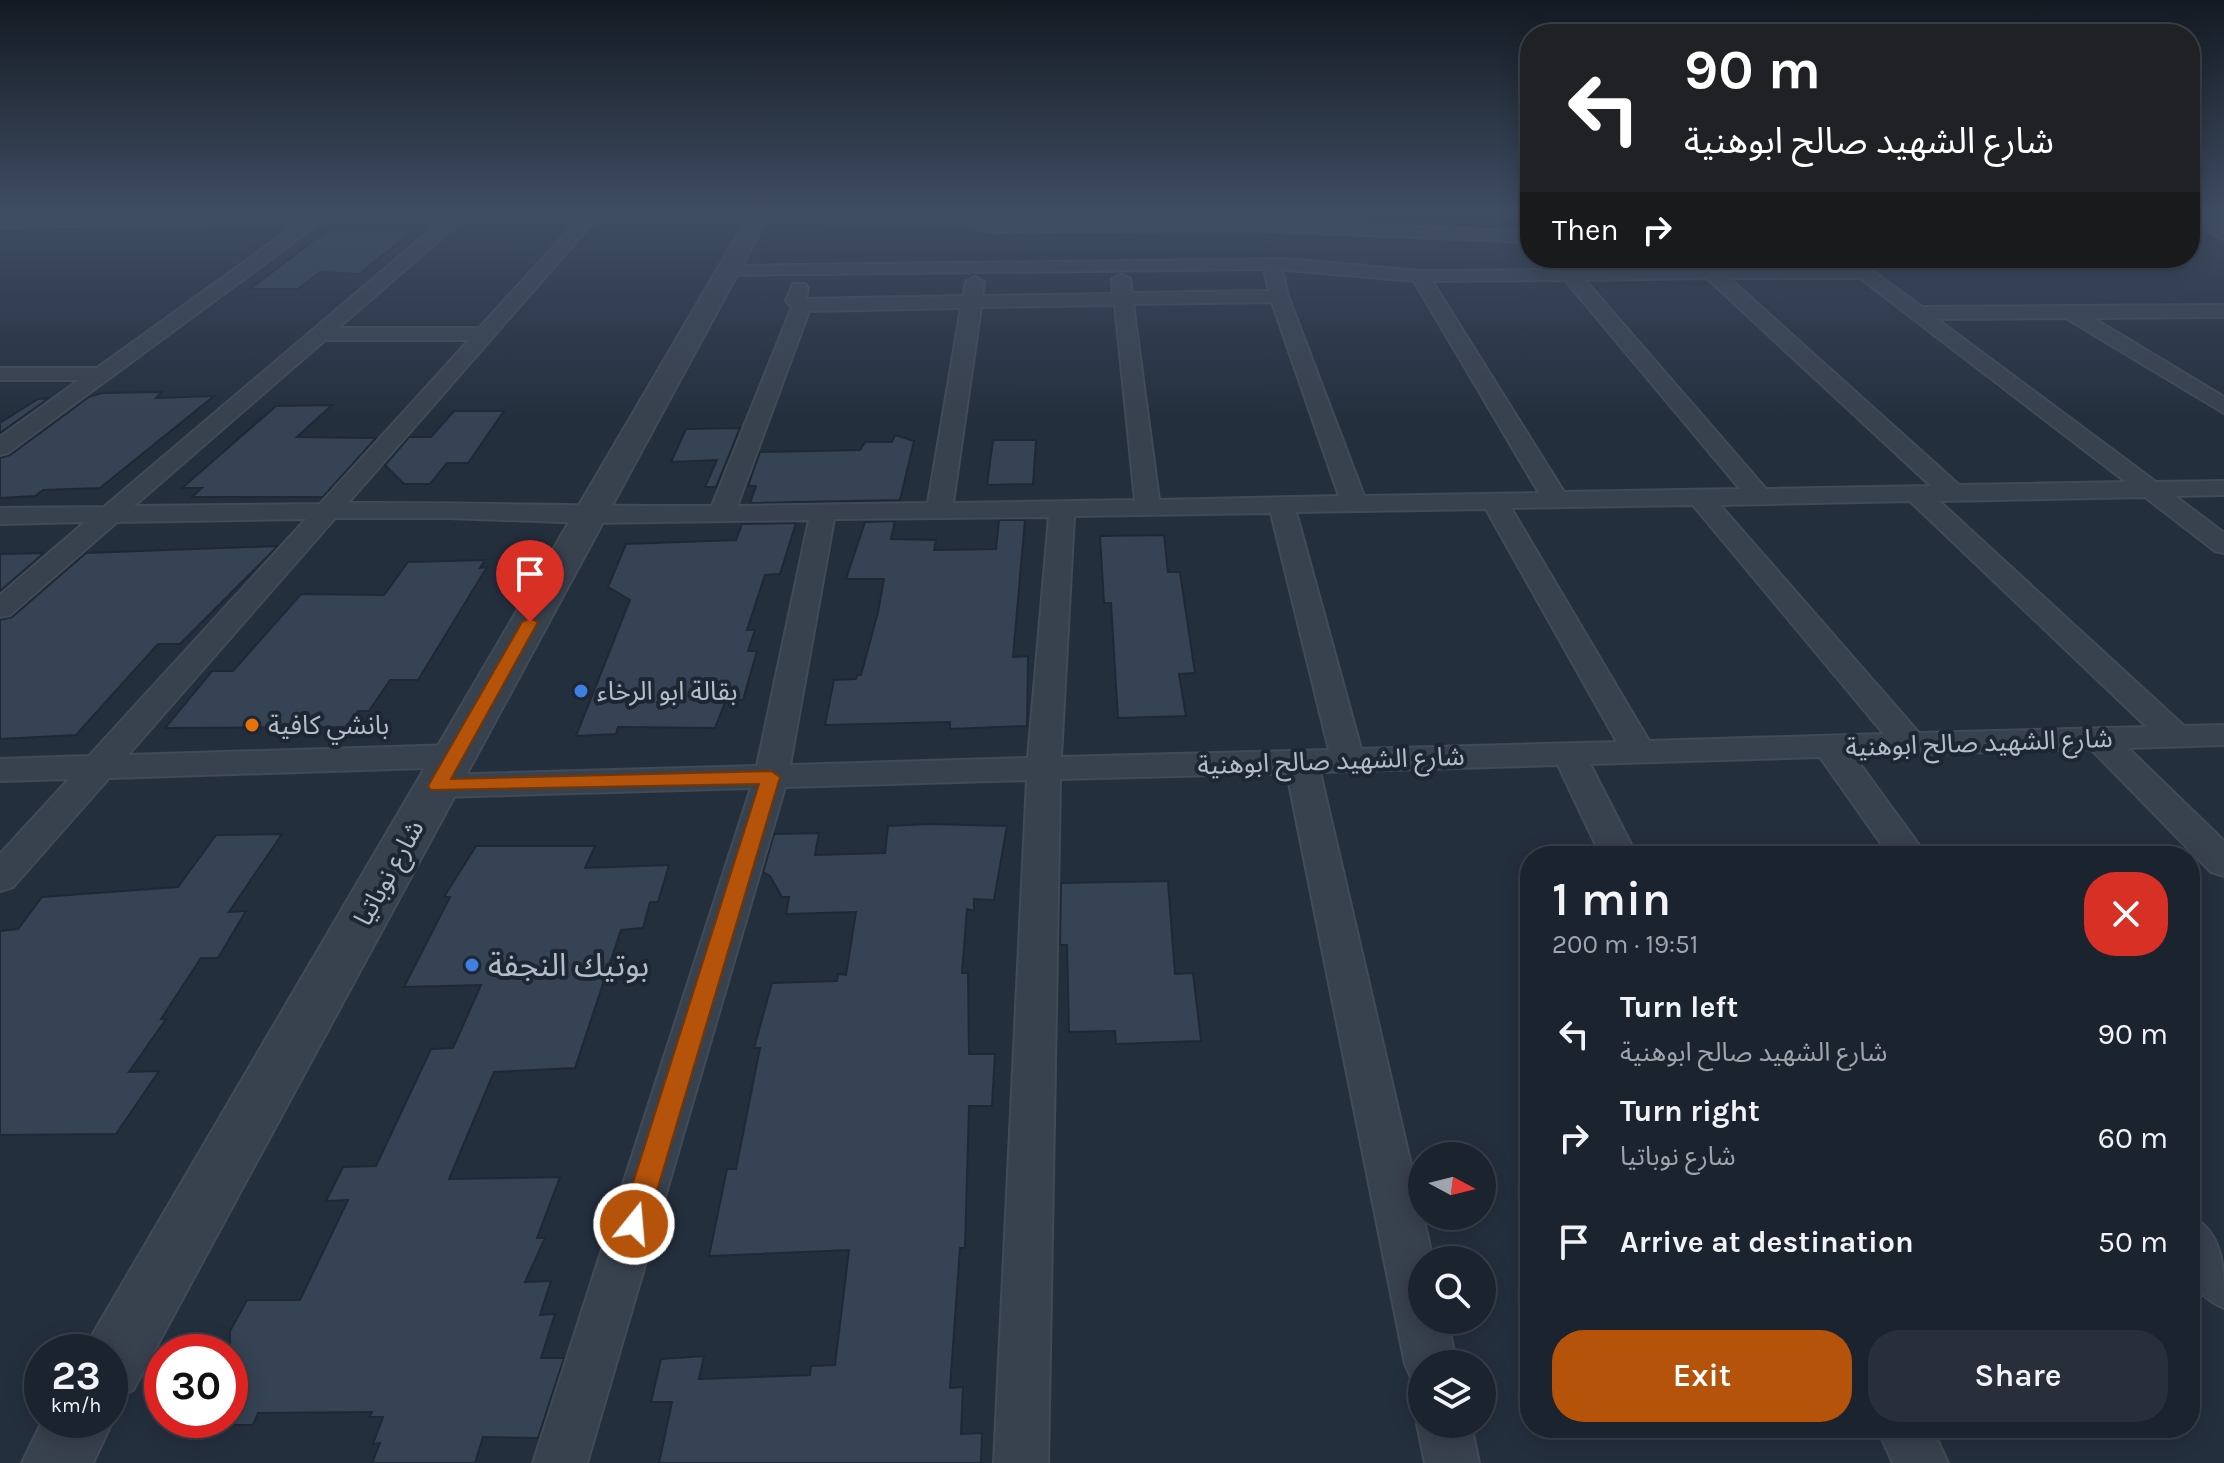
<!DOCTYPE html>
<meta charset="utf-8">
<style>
:root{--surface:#1b232e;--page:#282f3a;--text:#f1f3f6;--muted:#a0a4aa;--line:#39404a;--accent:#b45309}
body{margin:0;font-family:Karla,"Noto Sans Arabic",sans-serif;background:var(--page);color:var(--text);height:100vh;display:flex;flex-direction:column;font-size:30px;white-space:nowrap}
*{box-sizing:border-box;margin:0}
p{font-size:26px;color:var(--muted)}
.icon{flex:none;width:44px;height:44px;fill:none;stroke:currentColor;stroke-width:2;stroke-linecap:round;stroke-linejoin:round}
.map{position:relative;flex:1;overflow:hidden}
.panel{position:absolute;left:1520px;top:846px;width:680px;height:592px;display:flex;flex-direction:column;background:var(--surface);border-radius:32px;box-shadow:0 4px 20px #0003,0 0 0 2px var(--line)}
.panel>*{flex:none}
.top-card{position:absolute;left:1520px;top:24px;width:680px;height:244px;border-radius:32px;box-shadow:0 4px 20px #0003,0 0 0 2px var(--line);background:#202124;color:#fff;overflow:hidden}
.needle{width:52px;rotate:97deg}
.tools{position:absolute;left:1408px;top:1142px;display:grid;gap:16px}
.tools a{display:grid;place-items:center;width:88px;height:88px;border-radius:50%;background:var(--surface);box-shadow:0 4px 20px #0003,0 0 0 2px var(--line);font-size:40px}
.speed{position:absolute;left:24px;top:1334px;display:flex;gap:16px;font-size:40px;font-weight:700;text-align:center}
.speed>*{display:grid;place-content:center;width:104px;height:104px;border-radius:50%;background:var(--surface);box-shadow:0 4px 20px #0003,0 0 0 2px var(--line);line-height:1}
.speed small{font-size:20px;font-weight:400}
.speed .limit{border:12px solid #d22;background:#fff;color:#111}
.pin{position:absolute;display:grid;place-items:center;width:68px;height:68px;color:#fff;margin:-82px -34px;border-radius:50% 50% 50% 0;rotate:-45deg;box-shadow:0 0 8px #0007}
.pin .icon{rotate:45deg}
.me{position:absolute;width:88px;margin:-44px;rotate:17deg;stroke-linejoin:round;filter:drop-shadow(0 0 6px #0008)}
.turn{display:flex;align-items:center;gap:28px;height:168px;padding:0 32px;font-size:36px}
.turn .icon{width:104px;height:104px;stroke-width:2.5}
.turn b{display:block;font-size:56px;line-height:68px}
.then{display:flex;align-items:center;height:76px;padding:0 32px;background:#0003;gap:16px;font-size:30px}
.round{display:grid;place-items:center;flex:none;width:84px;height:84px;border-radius:32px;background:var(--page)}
.summary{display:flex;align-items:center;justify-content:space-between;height:136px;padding:0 32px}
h1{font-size:48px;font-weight:600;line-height:60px}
.action{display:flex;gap:16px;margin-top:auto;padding:16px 32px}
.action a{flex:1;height:92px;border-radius:32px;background:var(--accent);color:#fff;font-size:32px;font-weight:600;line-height:92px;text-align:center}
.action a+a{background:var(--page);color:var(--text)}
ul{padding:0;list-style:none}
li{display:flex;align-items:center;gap:24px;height:104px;padding:0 32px}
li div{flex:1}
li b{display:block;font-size:30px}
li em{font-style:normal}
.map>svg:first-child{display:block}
.building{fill:#364354;stroke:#1f2835;stroke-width:2}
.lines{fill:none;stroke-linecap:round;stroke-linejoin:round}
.minor-casing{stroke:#414a57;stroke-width:4}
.tertiary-casing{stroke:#414a57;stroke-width:4}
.minor{fill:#38414e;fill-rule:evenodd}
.tertiary{fill:#38414e;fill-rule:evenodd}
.route{fill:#b45309;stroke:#753606;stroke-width:2}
.shop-dot{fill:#3f7fe0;stroke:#1d2633;stroke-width:3}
.food-dot{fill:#e8710a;stroke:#1d2633;stroke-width:3}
.labels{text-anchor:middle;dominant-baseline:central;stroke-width:8;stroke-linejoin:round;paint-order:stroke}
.poi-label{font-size:26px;fill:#b4bcc9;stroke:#1d2633;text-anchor:start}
.street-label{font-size:26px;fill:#b4bcc9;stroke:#1d2633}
.near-poi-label{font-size:32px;fill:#b4bcc9;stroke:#1d2633;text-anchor:start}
</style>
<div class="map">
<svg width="2224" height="1463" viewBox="0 0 2224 1463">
<rect width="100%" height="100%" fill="#242f3e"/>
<path class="building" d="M414,230L359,274L320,272L298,289H250L325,232Z
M162,392L156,398L214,396L100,488L43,490L35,496L0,498V458L10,455L89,397L102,393Z
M49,398L0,433V423L38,399Z
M332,405L297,437L376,438L323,497H192L202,488H182L276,406Z
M454,411H504L468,463H447L430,484H404L385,465L409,437H431Z
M740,428L716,487H705L717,460L671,462L686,429Z
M895,435L914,441L900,500L750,503L756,486H748L760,452L860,450L865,442H892Z
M993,440H1036L1033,484L987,485Z
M999,520H1025L1013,657L1028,656L1027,726L950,729V722L825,725L834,680L856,679L857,675H861L878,612L884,579H846L865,522L895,521L891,539L936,540L934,550L996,549Z
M796,523L780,574L765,575L747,630H755L748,651H757L743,700H726L715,728L618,727L616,734L576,736L630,600L608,587L626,544L736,540L742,524Z
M1164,535L1168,572H1180L1195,673L1179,674L1186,716L1118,718L1111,603H1104L1100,536Z
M278,546L180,644H158L76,735L0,739V620L12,617L86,553Z
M44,553L0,591V554Z
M485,560L480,568L487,567L418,680H390L369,711H358L346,727L165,728L212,671H233L301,594L384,595L408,562Z
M930,824L1007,826L994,900L974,899V911L967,909L962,973H968L969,1054H995L992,1106H969L965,1248H960L950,1388L963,1387L961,1434L982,1433L981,1463H659L672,1402H651L661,1359L704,1356L699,1379L810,1375L811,1366L835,1365L849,1250L709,1256L727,1169H736L760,1048H754L772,983L837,981L838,974L846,975L856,912L786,914L789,897H782L770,876L763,872L774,834L819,833L815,855L885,853L888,826Z
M282,834L229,912L246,911L218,958H201L161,1019H166L129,1072L159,1071L116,1134L0,1135V931L18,929L42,897L178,887L216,835Z
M476,846H595L585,868L669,865L658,902H650L643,928L621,930L575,1068L494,1072L449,1179L560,1177L537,1238H545L525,1282L551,1281L540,1315L555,1314L541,1358H564L538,1438L483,1437L475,1463H372L380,1443L373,1444L383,1417H369L372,1412L258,1413L253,1425H230V1331L247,1300H300L348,1200L326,1201L343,1167L376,1166L431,1049L453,1048L481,985L404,987L450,897H444Z
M1168,881L1175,974L1193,973L1201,1041L1116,1044L1115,1031L1069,1032L1067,945H1060L1061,883Z"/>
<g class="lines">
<defs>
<path id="minor" d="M466,212H989L990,222L1248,220L1530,232V242L1248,230L990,232L976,228L974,223L594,221L348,503C470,502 591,507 712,506L792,307L786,301L793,284H805L808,288L806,299L963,296L966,282L975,277L984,282L982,296L1113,294L1112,279L1121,274L1130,279L1132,293L1269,291L1265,274L1270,269L722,275L719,271L722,267L728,266L1286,259L1420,271L1846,268L1840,258H1855L1922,307L2224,305V317L2093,318L2224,397V413L2066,318L1937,319L2156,482L2224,481V495L2175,496L2224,533V553L2215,551L2145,497L1939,501L2184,726L2224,725V745L2128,748L2224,841V876L2211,872L2091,749L1854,756L1927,856H1890L1820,757L1590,764L1637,856H1601L1558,765L1320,772L1433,1260H1422V1320H1447L1457,1364H1422V1386L1413,1382L1405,1364L1287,773L1060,779L1048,1463H994L1027,780L785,787L587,1463H533L751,788L438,797L426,794L421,786L426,778L438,775L757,766L809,520L590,523L450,518H335L128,755L455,745L467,748L471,756L467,764L455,767L109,778L13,887L0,891V854L69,779L0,781V759L89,756L306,519L117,522L10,615L0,617V595L85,522L0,524V508L104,507L440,222H321L8,453L0,455V437L79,380H0V368H97L300,222L0,227V217ZM577,221L479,328H338L460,222ZM1277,269L1414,281L1539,493L1364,496L1288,296L1283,274ZM1707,278L1931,486L1766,489L1585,280ZM1729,278H1860L2126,482L1959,485ZM1565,280L1740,489L1564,492L1432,281ZM1272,302L1339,496L1159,500L1133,304ZM1115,305L1135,500L953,503L981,307ZM961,308L928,503L737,506L809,311ZM325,340H469L320,504L134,506ZM1910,501L2147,727L1919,733L1720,505ZM1693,505L1884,734L1649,741L1511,508ZM1486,509L1617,742L1361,749L1296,512ZM1271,513L1329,750L1061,757L1074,516ZM1049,517L1028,758L790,765L834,519Z
M2190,213L2224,228V239L2190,224Z
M2190,1215C2224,1233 2224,1268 2224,1308C2180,1290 2190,1255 2190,1215Z
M1422,1413V1424H1471L1479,1463H1425L1417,1424Z
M1877,1428H1932L1948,1463H1893Z"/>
<path id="tertiary" d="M751,212H771L133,1390L110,1399V1352H84L87,1344Z
M110,1412L113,1420L93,1463H22L43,1420H110Z"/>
</defs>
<use href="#minor" class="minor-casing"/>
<use href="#tertiary" class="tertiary-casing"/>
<use href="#minor" class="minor"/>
<use href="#tertiary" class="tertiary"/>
</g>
<linearGradient id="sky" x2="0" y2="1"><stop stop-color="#141a22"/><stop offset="0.51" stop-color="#3f4d63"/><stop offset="1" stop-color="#3f4d63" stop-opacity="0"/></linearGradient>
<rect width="2224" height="417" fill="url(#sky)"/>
<path class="route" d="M530,618L538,622L451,779L771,771L780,777L647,1224L643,1233L634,1237L624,1233L620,1224L759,784L431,790L428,786L522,622Z"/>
<g class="shop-dot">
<circle cx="581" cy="691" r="8"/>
<circle cx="472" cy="965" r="8"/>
</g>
<circle class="food-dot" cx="252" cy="725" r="8"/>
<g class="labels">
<g class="poi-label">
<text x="597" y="691">بقالة ابو الرخاء</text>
<text x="268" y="725">بانشي كافية</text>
</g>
<g class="street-label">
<text transform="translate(1979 743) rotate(-2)">شارع الشهيد صالح ابوهنية</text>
<text transform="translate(1331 761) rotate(-2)">شارع الشهيد صالح ابوهنية</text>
<text transform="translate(389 873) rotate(-61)">شارع نوباتيا</text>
</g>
<g class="near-poi-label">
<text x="488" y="965">بوتيك النجفة</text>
</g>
</g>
</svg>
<div class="tools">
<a><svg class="needle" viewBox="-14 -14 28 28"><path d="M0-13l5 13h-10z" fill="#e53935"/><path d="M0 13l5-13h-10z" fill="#a0a4aa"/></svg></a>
<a><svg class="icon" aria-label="search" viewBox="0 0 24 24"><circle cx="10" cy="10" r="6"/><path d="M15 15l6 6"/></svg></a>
<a><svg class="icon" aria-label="layers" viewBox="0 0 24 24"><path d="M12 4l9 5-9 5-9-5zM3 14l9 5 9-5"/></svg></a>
</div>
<div class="speed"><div>23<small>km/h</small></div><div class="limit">30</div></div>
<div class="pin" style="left:530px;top:622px;background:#d93025"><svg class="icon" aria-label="arrive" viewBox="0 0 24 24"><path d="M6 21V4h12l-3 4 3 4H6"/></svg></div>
<svg class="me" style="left:634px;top:1224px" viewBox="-20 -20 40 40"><circle r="17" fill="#b45309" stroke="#fff" stroke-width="3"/><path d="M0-11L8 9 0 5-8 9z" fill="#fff"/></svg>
<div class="top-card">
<div class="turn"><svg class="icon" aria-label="left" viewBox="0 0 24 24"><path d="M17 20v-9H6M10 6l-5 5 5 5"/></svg><div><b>90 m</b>شارع الشهيد صالح ابوهنية</div></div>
<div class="then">Then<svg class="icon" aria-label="right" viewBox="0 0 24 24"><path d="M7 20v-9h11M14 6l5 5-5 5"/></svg></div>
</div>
<section class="panel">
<div class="summary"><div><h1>1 min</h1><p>200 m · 19:51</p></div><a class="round" style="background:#d93025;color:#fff"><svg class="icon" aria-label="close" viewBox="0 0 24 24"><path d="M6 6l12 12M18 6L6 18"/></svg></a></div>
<ul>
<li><svg class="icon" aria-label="left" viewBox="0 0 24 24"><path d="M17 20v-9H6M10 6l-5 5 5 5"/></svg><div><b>Turn left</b><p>شارع الشهيد صالح ابوهنية</p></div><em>90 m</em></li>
<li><svg class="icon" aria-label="right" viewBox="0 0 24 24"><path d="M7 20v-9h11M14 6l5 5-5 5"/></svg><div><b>Turn right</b><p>شارع نوباتيا</p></div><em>60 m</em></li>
<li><svg class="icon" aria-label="arrive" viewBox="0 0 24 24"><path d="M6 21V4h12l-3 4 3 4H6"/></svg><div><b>Arrive at destination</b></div><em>50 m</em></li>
</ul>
<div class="action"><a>Exit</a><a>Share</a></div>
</section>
</div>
